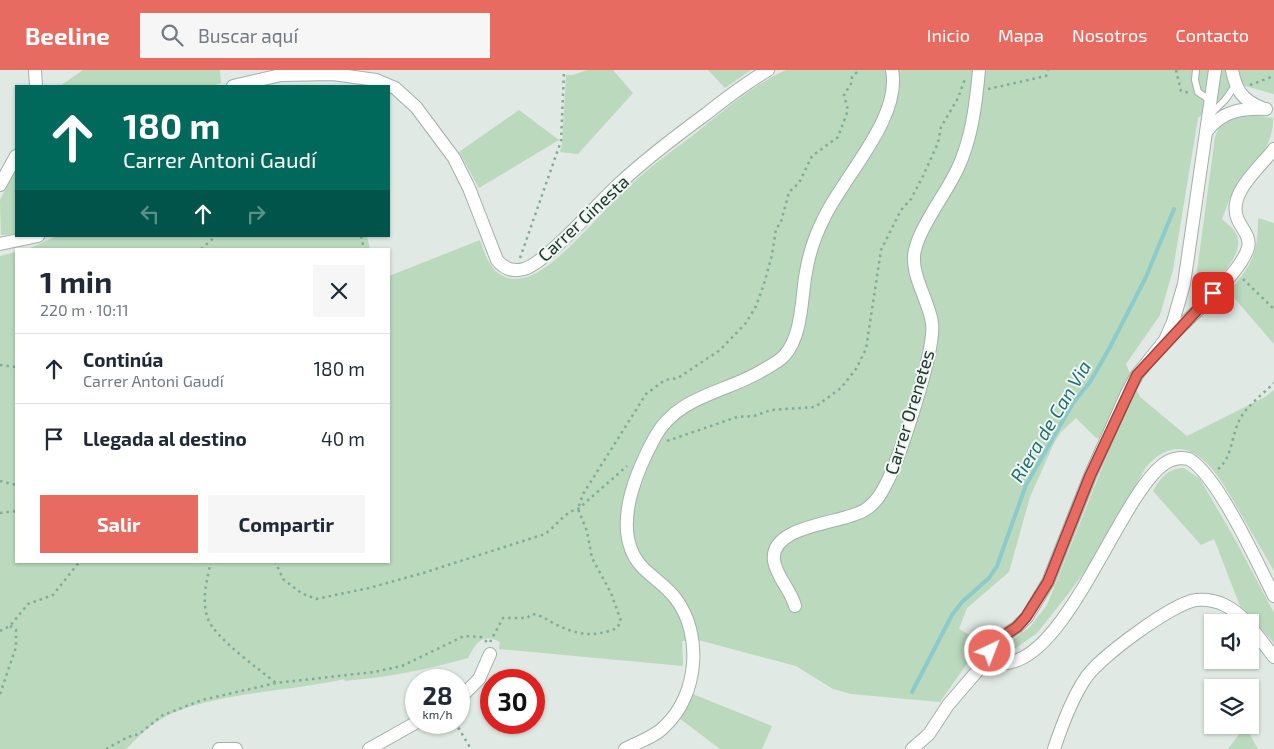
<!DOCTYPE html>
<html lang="es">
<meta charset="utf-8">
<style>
:root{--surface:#fff;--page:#f6f6f7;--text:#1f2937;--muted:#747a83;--line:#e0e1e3;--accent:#e76b60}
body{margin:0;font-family:"Exo 2",sans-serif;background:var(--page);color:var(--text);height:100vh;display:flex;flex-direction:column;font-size:19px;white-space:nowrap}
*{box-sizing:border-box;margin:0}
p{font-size:16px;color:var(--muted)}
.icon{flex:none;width:28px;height:28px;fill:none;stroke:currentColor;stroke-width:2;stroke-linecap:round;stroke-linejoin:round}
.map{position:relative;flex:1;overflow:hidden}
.drawer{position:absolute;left:15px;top:178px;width:375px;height:315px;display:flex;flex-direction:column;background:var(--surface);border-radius:0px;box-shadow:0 1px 4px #0004}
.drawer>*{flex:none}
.top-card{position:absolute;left:15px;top:15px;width:375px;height:152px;border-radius:0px;box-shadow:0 1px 4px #0004;background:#00695c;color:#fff;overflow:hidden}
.fabs{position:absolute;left:1204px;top:544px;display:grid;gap:10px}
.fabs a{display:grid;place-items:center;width:55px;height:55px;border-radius:0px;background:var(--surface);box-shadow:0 1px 4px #0004;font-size:25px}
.speed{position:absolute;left:405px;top:599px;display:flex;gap:10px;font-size:25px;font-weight:700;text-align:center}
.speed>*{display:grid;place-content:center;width:65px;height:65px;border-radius:50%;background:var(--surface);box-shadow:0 1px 4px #0004;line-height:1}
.speed small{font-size:12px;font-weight:400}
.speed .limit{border:8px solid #d22;background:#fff;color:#111}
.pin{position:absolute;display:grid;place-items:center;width:42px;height:42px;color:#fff;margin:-21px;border-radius:10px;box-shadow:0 2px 8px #0006}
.me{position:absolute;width:55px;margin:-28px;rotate:43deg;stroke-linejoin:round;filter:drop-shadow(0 0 4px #0008)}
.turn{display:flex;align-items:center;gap:18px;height:105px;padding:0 25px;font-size:22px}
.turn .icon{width:65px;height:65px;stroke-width:2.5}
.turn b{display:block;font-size:35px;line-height:42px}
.lanes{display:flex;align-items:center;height:48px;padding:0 25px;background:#0003;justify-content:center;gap:25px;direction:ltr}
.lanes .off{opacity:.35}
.round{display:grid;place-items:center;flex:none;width:52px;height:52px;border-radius:0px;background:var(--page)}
.headline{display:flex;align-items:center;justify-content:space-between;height:85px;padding:0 25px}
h1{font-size:30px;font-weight:700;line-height:38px}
.primary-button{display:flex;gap:10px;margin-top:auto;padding:10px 25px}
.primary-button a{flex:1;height:58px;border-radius:0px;background:var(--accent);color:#fff;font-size:20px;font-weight:700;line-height:58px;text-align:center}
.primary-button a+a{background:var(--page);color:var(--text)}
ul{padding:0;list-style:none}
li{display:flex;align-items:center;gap:15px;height:70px;padding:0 25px;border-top:1px solid var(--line)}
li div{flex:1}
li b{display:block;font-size:19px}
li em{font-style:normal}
header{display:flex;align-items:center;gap:30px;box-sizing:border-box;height:70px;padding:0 25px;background:var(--accent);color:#fff}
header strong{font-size:24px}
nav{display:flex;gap:28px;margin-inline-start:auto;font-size:18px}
.search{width:350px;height:45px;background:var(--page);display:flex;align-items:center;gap:12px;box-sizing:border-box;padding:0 18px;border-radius:0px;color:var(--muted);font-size:19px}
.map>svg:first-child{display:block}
.green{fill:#bad9bd}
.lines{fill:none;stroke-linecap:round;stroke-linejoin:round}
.stream{stroke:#8bcbcb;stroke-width:4}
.service-casing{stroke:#a3b0a9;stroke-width:8}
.minor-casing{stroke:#a3b0a9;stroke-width:14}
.path{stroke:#82ab98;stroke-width:2.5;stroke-dasharray:2.5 4;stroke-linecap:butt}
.service{stroke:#fff;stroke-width:6}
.minor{stroke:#fff;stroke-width:12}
.route-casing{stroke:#96463e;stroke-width:12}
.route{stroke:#e76b60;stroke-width:9}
.labels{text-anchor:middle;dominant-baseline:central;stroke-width:4;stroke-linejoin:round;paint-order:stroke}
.street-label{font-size:18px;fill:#22382f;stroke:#f0f6f2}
.water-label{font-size:19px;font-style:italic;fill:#216f6f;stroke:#f0f6f2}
</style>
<header>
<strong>Beeline</strong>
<div class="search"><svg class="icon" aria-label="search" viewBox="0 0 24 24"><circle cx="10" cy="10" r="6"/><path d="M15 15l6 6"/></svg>Buscar aquí</div>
<nav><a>Inicio</a><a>Mapa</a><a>Nosotros</a><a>Contacto</a></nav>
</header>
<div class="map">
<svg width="1274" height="679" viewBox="0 0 1274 679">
<rect width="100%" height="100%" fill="#e0e9e3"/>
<path class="green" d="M83,0H220L221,13L212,16H60Z
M587,0H613L633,23L578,84L560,82L562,74L566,5H573Z
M708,0H751L725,18Z
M786,0H1274V24L1238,14L1198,48L1173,200L1160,245L1126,294L1140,327L1187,366L1265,327L1274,320V501C1263,482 1252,463 1241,444C1221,409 1190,349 1146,397L1093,490L1068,524L1037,563L1016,578L1006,581L1005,575L1030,557L1047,535L1112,373L1095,367L1076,348L1061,362L1054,373L1030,427L1009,502L967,538L959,559L982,572L940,632L851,624L833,619L796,596L698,570L682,571L683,596L499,579L500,572C482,562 476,573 468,588C426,600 388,607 345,611L344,609C291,622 197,623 155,653C144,660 135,671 126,679H0V186L16,182V491H389V206L480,170C487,192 496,213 523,208C555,202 602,140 628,117C649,98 673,80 696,63C724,40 753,15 786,0Z
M519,40L559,70L479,118L459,82Z
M1244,44L1273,48C1274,78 1250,99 1234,120C1229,128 1226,140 1222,149C1227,154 1235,159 1237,166C1244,185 1217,210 1205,222L1196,217V209L1215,67L1221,53Z
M16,99V164L1,165L0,130Z
M1258,148L1274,153V274L1229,222C1252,194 1258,185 1258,148Z
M57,166H367L370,179H28Z
M1184,398L1200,409L1236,471L1274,543V573L1240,536L1214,469L1201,475L1153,421C1160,409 1168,398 1184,398Z
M690,623L772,656L762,679H720L679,648Z
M1245,656L1258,679H1228Z"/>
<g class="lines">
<path class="stream" d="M912,622L952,545L962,532L989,508L997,496L1026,415L1073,333L1090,312L1109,279L1146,207L1174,139"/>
<defs>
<path id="service" d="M1196,0L1195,10L1198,22L1211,31
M1210,45L1225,30L1235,16"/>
<path id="minor" d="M35,0L36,16
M1215,0L1184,214L1173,252L1165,270L1137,305L1127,323L1090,406L1048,512L1027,547L1017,557L994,572L990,581L999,593C1064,600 1118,427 1164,394C1172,388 1180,387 1189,389C1218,406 1258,494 1274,526
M1232,0C1236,20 1242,30 1262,38
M233,16L281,5L333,4L376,10L395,18L416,37L454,88L469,118L497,190C504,199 513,202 524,199C546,193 600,131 620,113C647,88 676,66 706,44C726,28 746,13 768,0
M1207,61C1222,41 1241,38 1266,39
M0,115L16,86
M0,174L38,166
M1170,267C1191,246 1240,204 1248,178C1251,167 1242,159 1238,150C1226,124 1260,98 1274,79
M795,536C791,520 777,508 774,491C769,455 840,454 863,441C873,436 880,426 885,416C899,391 936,279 932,253C929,230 909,203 915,180C920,157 946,123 957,100C972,69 976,33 979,0
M1250,556L1274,587
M459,629L479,609L490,584
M219,679H236
M369,679L417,652
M625,679C638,672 655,667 665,656C698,625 703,565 676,529C662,510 639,502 631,479C618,445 638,398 655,367C678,325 726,323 763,300C770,296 778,292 784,286C803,265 801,228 806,202C809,184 815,166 823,150C842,108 902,48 892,0
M912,679L929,664L948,635L991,585
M1054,679C1062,655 1071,630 1085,609C1098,588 1173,533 1196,530C1218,528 1233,538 1247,552"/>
</defs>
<use href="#service" class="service-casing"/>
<use href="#minor" class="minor-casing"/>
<path class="path" d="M1176,0L1181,21L1190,23
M1250,15L1274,6
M988,19L1046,6L1048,0
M361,166L364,179
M201,179L216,166
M520,188L561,71L564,1
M1243,209L1274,239
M0,295L16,297
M667,371L737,347L754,346L771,340L815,337L841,318L856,299L866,279L881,180L901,140L911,129L923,106L938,73L941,57L958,28L965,9
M1218,399C1233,387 1231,364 1241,347C1249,334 1263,324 1274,313
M0,411L16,415
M0,443L16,441
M211,491C207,509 201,532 208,549C215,568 259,599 276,613
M275,491L283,509L301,523L316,529L369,518L423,503L545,464C556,456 566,441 578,439L627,396
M0,561L10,556L28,534L53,525L80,491
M490,572L503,548H527L532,544C541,545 546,549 553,553C577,565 593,568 617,558L621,551L611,523L592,488L587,461L578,439L583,424L646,324L665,310L678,308L720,280L746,253L756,236L764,214L772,185L776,159L781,152L789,122L799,113L812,86L838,67L848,40L844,25L852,12V7L859,0
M0,624L16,577V560L10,556
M455,652L471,679
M106,679L128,667L139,664L163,645L202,630L276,613L374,602L402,596L464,566L481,567L487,572"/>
<use href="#service" class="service"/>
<use href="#minor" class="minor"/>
</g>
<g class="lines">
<defs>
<path id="route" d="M990,581L994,572L1017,557L1026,547L1048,512L1090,406L1137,305L1213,223"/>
</defs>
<use href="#route" class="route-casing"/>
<use href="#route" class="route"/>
</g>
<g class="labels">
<g class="street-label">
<text transform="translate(583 148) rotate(-43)">Carrer Ginesta</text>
<text transform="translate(909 342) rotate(-73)">Carrer Orenetes</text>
</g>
<g class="water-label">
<text transform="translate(1050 351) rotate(-59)">Riera de Can Via</text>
</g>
</g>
</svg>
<div class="fabs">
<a><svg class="icon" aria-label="sound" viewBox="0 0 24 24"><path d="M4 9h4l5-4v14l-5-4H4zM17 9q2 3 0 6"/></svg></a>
<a><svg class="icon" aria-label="layers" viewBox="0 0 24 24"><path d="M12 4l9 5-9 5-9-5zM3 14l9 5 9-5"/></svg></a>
</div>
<div class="speed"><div>28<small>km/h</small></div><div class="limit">30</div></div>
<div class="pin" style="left:1213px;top:223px;background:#d93025"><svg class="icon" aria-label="arrive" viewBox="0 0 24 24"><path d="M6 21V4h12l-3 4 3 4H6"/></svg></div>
<svg class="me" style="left:990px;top:581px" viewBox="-20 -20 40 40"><circle r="17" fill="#e76b60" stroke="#fff" stroke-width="3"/><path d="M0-11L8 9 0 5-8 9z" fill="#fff"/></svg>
<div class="top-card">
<div class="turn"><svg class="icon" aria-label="ahead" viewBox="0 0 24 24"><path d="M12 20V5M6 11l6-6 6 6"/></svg><div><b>180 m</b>Carrer Antoni Gaudí</div></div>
<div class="lanes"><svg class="icon off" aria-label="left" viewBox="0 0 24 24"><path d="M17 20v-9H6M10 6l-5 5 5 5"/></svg><svg class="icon" aria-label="ahead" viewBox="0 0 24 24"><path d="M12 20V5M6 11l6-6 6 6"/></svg><svg class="icon off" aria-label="right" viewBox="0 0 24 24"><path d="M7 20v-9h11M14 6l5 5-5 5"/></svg></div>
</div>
<section class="drawer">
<div class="headline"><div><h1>1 min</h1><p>220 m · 10:11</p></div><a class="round"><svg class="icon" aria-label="close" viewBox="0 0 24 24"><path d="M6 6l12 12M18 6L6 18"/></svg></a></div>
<ul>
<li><svg class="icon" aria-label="ahead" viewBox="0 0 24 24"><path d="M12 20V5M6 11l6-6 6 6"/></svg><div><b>Continúa</b><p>Carrer Antoni Gaudí</p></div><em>180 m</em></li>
<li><svg class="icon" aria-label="arrive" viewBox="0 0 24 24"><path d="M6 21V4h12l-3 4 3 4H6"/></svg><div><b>Llegada al destino</b></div><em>40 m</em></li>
</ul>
<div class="primary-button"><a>Salir</a><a>Compartir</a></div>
</section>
</div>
